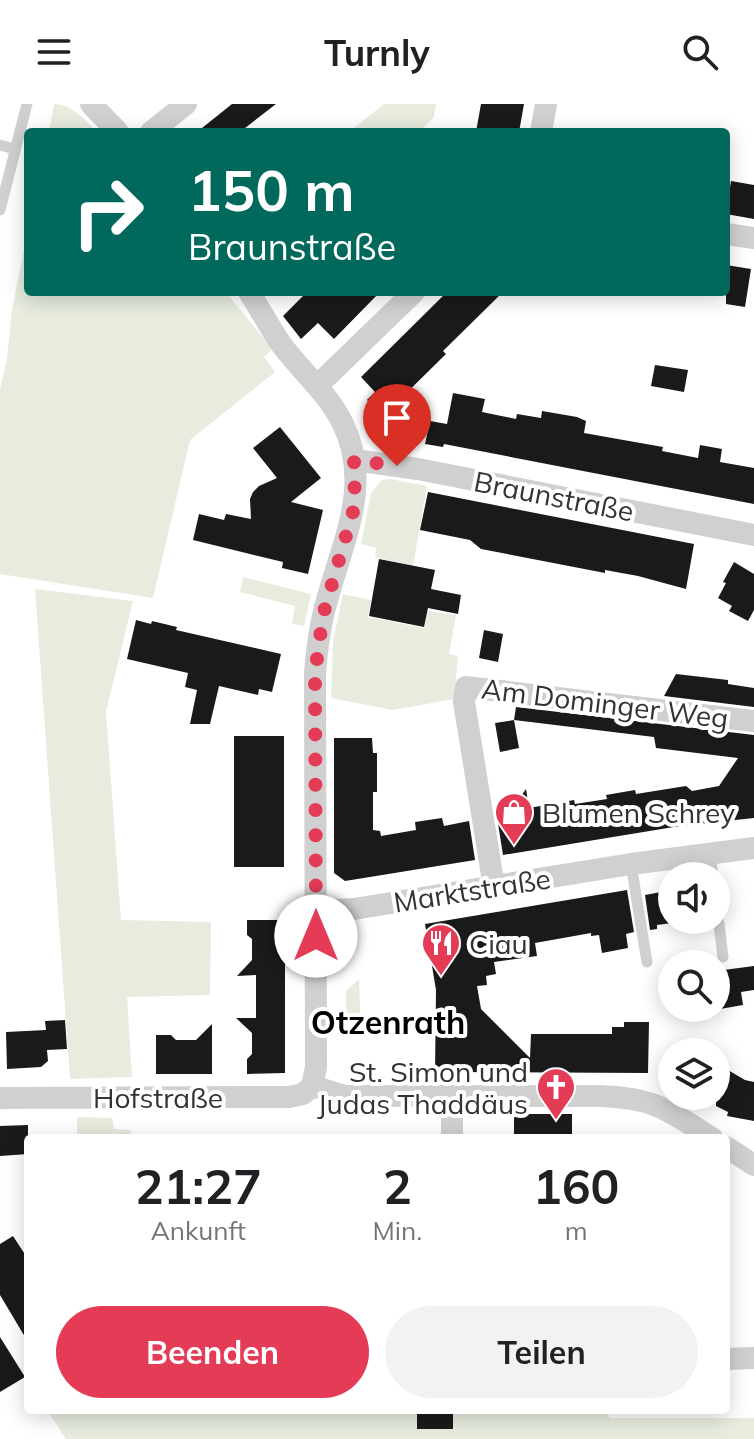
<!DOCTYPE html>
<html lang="de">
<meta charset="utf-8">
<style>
:root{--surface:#fff;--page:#f2f2f2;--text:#202124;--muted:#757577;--accent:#e43b56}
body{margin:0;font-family:Mulish,sans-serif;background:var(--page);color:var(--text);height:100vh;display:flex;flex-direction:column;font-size:30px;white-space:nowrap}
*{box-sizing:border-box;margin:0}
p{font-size:26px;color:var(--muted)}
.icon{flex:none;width:44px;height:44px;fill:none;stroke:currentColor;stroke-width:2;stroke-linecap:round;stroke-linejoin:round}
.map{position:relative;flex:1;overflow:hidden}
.panel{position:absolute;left:24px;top:1030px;width:706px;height:280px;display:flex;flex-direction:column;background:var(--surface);border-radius:8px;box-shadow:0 4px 20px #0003}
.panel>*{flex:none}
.banner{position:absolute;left:24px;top:24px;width:706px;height:168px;border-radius:8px;box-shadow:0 4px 20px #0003;background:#00695c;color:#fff;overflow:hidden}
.fabs{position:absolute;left:658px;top:758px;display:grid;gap:16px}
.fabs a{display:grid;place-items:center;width:72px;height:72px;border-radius:50%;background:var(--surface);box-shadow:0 4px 20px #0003;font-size:40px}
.pin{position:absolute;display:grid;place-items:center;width:68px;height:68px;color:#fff;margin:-82px -34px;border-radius:50% 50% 50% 0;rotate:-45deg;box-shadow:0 0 8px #0007}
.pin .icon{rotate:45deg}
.me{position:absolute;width:88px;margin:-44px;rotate:0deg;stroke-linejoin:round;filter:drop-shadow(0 0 6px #0008)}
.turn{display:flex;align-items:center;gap:28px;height:168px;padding:0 32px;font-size:36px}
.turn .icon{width:104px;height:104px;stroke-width:2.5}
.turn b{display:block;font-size:56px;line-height:68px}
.eta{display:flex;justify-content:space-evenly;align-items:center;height:136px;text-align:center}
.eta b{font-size:48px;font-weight:700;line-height:56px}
.primary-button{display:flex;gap:16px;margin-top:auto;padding:16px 32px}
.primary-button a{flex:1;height:92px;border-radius:48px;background:var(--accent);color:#fff;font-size:32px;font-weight:700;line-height:92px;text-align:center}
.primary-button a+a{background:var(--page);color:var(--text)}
header{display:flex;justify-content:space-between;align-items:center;height:104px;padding:0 32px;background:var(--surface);font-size:36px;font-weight:700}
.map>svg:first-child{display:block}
.green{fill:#e7ecdf}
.building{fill:#1a1a1a}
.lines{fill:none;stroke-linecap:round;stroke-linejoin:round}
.service{stroke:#d0d0d0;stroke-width:11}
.minor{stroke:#d0d0d0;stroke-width:22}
.route{stroke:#e43b56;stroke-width:14;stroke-dasharray:0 25.2}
.labels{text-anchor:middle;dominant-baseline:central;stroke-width:8;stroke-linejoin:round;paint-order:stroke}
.street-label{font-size:28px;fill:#333;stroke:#fff}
.poi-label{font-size:28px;fill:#333;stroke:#fff;text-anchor:start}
.quarter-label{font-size:32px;font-weight:bold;fill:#000;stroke:#fff}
</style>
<header><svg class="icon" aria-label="menu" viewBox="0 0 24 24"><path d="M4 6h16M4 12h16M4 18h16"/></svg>Turnly<svg class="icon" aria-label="search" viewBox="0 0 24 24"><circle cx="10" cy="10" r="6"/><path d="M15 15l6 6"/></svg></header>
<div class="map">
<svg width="754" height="1335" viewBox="0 0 754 1335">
<rect width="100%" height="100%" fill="#fff"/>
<path class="green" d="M54,0C71,0 86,16 97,28H49Z
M384,0H436L434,13L419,28H349Z
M28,127V188H226L272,245L264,253L275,268L190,336L153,494L0,470V286L7,254L12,205Z
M390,375L427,382L413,462L375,453L376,444L361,440L371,389L382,376Z
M243,473L311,490L304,522L292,520L295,502L240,488Z
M35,485L133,497L106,608L121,816L211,818L210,891L127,893L132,973L70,975Z
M343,490L371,496L368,513L424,524L428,507L456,511L449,550L458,552L454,595L393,606L331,594L333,538Z
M359,875L361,927L346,913V887Z
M77,1013L112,1014L114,1025L131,1026V1034H77Z
M47,1306H608L609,1314H754V1335H66Z"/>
<path class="building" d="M232,0H276L240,28H197Z
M481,0H524L519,28H476Z
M731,77L754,81V115L726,110Z
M726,161L751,165L745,203L726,200Z
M307,188H380L334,235L318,219L301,235L283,212Z
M447,188H503L443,247L446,250L383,312L367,296L375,288L361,273Z
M655,261L688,266L684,288L651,282Z
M453,289L485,295L482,308L516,315L517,310L541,314L542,307L577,313L586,317L584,329L663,343L662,347L698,354L700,341L722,345L720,358L754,364V400L444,340L443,343L425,340L430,317L447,320Z
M280,323L321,374L291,398L323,406L308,470L282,464L283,458L193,436L199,410L224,416L226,410L251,415L250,395L253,388L259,382L277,374L253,344Z
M428,388L694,440L686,485L638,472L605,466V469L481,445L470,436L420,426Z
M379,455L435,466L431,485L461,491L458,510L428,504L424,523L369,512Z
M734,458L754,470V506L748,517L729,507L732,502L718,494L726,479L723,478Z
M136,516L151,520L152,517L177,523L176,526L281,550L272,588L259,585L258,591L219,582L210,620H190L197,586L185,583L188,569L127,555Z
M484,526L503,530L498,558L479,554Z
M676,570L728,576V580L754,584V603L664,592Z
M516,603L754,631V714L680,722L503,751L497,713L508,711L526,685L529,704L574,696L575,700L607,695L606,691L635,686L636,690L686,682L692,687L719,682L738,654L656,644L654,633L514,616Z
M514,616L519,644L500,648L495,619Z
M234,632H284V763H234Z
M334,634H372L373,649H377V688H373V726L380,727L381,732L416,726L415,718L442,714L444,722L469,717L475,756L345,777L334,769Z
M627,786L634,828L626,830L628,844L602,849L599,831L591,832V829L535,839L537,852L494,858L496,870L486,872L487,881L477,882L481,905L530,954L531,930H612V923H624V918H649L648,969L435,968L436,886L425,820Z
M672,786V819L657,821V825L650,826L645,791Z
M247,816H285V969L247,970V955L252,950V929L236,914H256V871L237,872L252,856V835L247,831Z
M754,862V886L741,888L743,901L720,905L719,895H716V867Z
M65,916L67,945L47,946L48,957L41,963L7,965L6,928L46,926L45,917Z
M212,920V970H156V931H171L176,936H196Z
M716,959L745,976L754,978V1017L727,1012L728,1008L716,1002Z
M514,1010H572V1034H514Z
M28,1021V1050L0,1052V1022Z
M13,1132L28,1155V1238L0,1191V1140Z
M0,1233L25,1273L0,1288Z
M417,1306H453V1325H417Z"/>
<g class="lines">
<path class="service" d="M0,41L15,45
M0,106L27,0
M710,749L713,772
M631,760L647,858
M716,796L723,853"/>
<path class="minor" d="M91,0L118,28
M151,28L186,0
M541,28L546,0
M726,130L754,134
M249,188C260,205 270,224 281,240C301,267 326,287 342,318C373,379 343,437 327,496C320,520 317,544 315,569L316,963L312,982
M318,281L414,188
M354,356L418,365L754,431
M494,783L464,598L466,583L754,617
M316,807L354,805L631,760L754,744
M312,982L345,992H599C655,994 666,1005 712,1034
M452,992V1034
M0,994L289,993L303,990L312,982
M726,1043L754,1061
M726,1255L754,1254"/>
</g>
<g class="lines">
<path class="route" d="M316,832L315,569L323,511L355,401L354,356L397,362"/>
</g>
<defs>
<symbol id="shop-pin" viewBox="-11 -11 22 30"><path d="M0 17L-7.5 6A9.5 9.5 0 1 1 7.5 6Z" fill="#e43b56" stroke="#fff"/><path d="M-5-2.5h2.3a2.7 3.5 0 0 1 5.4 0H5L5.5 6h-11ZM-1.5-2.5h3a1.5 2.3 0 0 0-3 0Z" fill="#fff"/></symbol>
<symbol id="restaurant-pin" viewBox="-11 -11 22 30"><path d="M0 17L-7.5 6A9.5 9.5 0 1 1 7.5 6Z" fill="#e43b56" stroke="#fff"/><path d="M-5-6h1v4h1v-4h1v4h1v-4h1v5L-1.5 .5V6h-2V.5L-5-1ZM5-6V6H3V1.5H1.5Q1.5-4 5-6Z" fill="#fff"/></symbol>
<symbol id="church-pin" viewBox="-11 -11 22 30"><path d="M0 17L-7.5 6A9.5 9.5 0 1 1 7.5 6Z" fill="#e43b56" stroke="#fff"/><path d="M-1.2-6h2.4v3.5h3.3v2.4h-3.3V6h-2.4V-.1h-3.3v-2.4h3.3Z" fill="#fff"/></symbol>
</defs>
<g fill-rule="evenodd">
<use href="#shop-pin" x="492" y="686" width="44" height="60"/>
<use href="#restaurant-pin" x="419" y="817" width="44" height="60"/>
<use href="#church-pin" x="534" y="961" width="44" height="60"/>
</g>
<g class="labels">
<g class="street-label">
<text transform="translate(554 392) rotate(11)">Braunstraße</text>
<text transform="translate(605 599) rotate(7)">Am Dominger Weg</text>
<text transform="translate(472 786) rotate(-9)">Marktstraße</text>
<text x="158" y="993">Hofstraße</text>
</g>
<g class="poi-label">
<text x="542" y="708">Blumen Schrey</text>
<text x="469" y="839">Ciau</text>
<text x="528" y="967" text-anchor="end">St. Simon und<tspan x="528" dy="32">Judas Thaddäus</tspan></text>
</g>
<g class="quarter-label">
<text x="388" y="918">Otzenrath</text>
</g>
</g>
</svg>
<div class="fabs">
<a><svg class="icon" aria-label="sound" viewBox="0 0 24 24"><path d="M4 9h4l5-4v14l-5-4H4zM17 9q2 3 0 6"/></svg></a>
<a><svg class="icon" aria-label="search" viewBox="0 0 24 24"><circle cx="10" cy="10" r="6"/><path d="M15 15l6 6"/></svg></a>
<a><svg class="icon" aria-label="layers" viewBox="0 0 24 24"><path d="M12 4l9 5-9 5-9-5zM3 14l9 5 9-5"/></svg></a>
</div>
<div class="pin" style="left:397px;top:362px;background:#d93025"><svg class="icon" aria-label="arrive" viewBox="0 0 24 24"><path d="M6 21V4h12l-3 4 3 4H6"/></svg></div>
<svg class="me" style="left:316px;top:832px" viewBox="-20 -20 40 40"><circle r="19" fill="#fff"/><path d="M0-13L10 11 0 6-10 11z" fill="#e43b56"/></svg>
<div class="banner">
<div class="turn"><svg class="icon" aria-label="right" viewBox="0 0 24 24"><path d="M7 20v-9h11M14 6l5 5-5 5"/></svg><div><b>150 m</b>Braunstraße</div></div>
</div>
<section class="panel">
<div class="eta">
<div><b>21:27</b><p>Ankunft</p></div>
<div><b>2</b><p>Min.</p></div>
<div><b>160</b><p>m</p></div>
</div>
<div class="primary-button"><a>Beenden</a><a>Teilen</a></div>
</section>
</div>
